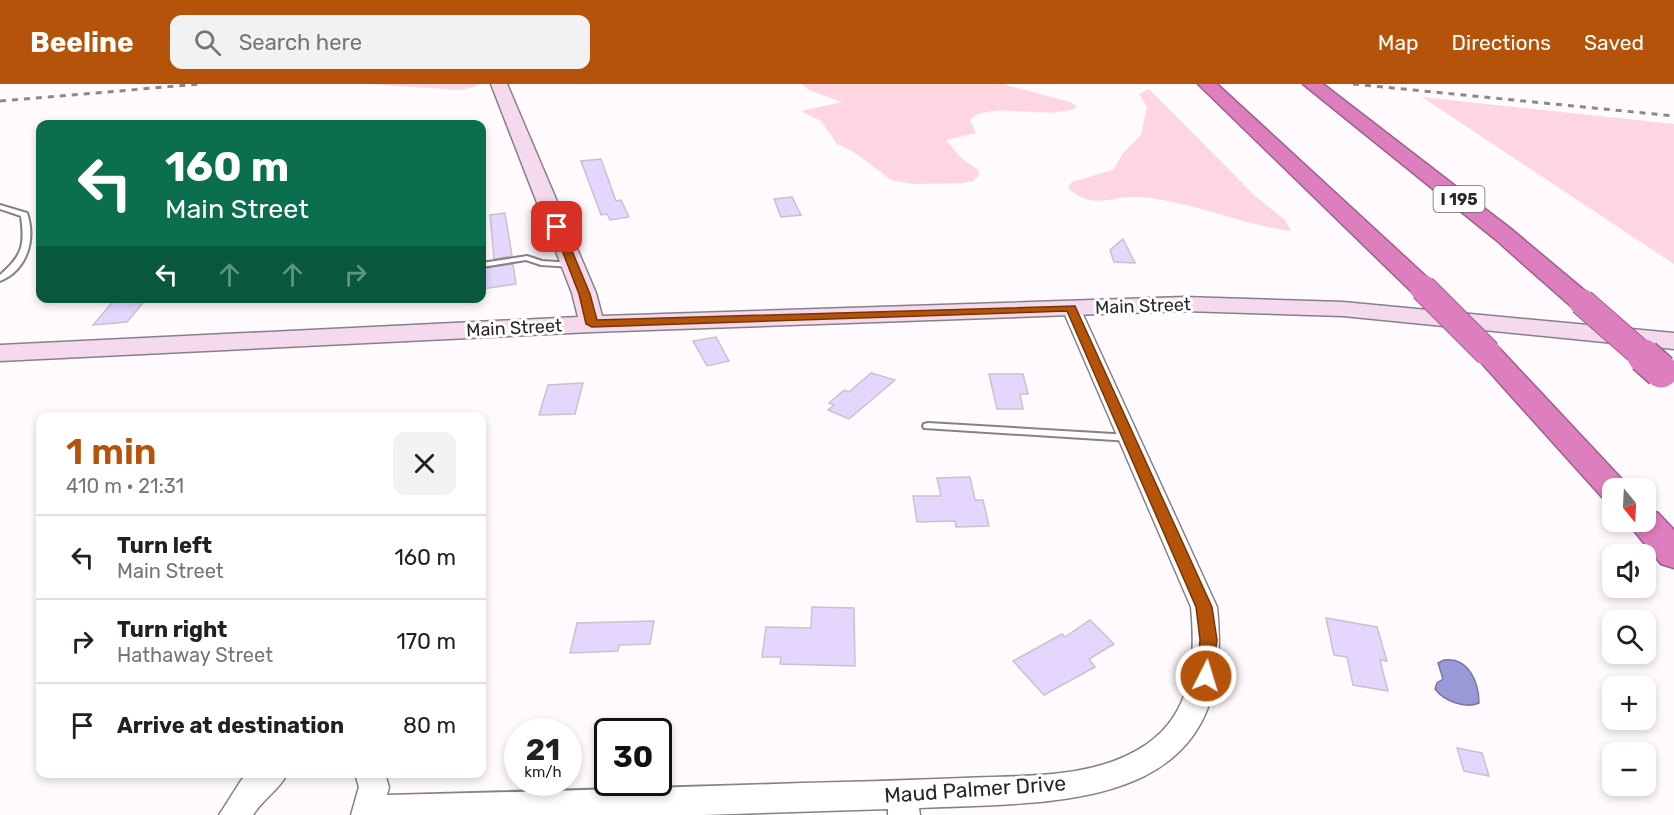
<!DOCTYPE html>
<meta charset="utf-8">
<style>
:root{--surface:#fff;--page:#f2f2f2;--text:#202124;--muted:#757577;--line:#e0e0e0;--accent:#b45309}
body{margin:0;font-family:Rubik,sans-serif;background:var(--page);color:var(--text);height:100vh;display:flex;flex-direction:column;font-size:22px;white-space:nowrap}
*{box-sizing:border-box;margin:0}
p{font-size:20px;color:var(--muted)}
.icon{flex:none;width:33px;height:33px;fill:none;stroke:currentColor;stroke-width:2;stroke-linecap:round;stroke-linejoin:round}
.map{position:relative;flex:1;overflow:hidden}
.details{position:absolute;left:36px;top:328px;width:450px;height:366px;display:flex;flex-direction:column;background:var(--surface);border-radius:12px;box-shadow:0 3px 9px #0003}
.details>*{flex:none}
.top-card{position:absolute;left:36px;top:36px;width:450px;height:183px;border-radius:12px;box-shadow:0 3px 9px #0003;background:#0b6e4f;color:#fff;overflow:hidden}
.needle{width:39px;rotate:162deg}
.controls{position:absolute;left:1602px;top:394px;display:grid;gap:12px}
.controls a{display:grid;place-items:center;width:54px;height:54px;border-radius:12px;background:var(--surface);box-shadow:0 3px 9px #0003;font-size:30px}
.speed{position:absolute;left:504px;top:634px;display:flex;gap:12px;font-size:30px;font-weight:700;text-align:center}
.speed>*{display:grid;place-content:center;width:78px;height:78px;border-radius:50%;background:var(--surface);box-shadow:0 3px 9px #0003;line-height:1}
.speed small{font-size:15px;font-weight:400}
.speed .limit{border:3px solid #111;border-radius:9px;background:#fff;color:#111}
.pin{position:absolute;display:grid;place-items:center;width:51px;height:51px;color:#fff;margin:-26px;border-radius:12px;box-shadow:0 3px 9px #0006}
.me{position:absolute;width:66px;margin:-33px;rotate:5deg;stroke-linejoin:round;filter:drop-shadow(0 0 4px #0008)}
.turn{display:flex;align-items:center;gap:21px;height:126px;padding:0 30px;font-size:27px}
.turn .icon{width:78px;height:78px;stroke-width:2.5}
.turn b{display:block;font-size:42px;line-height:51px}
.lanes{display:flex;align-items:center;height:57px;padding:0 30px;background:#0003;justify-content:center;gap:30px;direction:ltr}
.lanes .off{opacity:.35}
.round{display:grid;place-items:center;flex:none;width:63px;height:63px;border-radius:12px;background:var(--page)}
.head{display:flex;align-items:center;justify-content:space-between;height:102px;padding:0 30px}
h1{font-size:36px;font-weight:600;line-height:45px;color:var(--accent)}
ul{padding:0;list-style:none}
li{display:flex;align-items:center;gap:18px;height:84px;padding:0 30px;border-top:2px solid var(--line)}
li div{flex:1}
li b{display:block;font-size:22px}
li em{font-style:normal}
header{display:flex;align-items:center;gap:36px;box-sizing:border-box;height:84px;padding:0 30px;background:var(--accent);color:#fff}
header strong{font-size:28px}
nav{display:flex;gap:33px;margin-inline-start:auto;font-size:21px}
.search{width:420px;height:54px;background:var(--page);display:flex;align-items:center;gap:15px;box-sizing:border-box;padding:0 21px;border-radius:12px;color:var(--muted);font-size:22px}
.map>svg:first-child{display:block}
.green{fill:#fdd6e1}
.water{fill:#9a99d8;stroke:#7877a4;stroke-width:1.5}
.building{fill:#e5d6fd;stroke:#c6c3ca;stroke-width:1.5}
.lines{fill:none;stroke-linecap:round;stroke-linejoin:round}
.lane-casing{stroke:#868186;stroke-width:4}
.street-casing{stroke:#868186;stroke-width:3}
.secondary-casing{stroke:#868186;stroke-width:3}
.highway-casing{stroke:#9e608a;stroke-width:3}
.lane{fill:#fff;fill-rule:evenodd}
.street{fill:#fff;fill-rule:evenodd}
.secondary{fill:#f5d9ec;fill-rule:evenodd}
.highway{fill:#dd7fbe;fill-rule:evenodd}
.rail{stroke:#8c898c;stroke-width:3;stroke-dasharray:6 6;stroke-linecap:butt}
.highway-bridge-far1-casing{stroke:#9e608a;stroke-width:28;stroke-linecap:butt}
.highway-bridge-casing{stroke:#9e608a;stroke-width:36;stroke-linecap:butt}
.highway-bridge-far1{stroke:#dd7fbe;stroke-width:26}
.highway-bridge{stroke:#dd7fbe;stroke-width:33}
.route{fill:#b45309;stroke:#753606;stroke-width:1.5}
.labels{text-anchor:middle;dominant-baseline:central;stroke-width:6;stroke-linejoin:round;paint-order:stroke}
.shield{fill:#fff;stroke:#696869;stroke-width:1.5}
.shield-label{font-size:16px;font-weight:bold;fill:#292729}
.street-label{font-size:18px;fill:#292729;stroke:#fff}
.near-street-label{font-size:21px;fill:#292729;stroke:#fff}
</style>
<header>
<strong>Beeline</strong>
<div class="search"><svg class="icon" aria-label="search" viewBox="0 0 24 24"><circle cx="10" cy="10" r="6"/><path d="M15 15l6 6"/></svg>Search here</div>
<nav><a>Map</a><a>Directions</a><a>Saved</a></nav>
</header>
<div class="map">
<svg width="1674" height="731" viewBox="0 0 1674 731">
<rect width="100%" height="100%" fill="#fefafe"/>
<path class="green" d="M368,0H477V2L461,6Z
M802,0H1003L1070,18L1077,23C1050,38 990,15 970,36L976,49L946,56L961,74L978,86L979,91L973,97L963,99L912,100L891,96L854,68L837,60L821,37L801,27L842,18L809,6Z
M1149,5L1254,111L1285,136L1291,147C1240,140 1193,118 1142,113C1110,110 1096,128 1068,104L1072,98L1113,86L1123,69L1141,51L1147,23L1139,10Z
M1422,13L1674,40V180Z"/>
<path class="water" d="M1444,576C1469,573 1479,599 1479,619C1465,625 1444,617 1435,605L1437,599L1443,595L1438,579Z"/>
<path class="building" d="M601,75L616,117L621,116L629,133L610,136L607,130L601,131L581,77Z
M792,113L801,131L781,133L774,115Z
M505,129L512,172L494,175L490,131Z
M1123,155L1135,179L1114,178L1110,166Z
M513,180L516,200L482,205V185Z
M116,214H147L127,238L93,241Z
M716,253L729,277L707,282L693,257Z
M871,289L895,296L849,335L828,326L834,321L829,319L844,306L849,308Z
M989,290H1023L1028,310H1020L1023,325H997Z
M583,299L575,330L539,331L548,301Z
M970,393L975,416H983L989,442L956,443L955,437L917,438L913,412H941L937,394Z
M812,523L854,524L855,582L780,580L781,573H762L766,543L811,544Z
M1326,534L1377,543L1387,577L1380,576L1388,607L1353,601L1347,573L1334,571Z
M1090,536L1114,560L1089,575L1095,583L1044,611L1013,577L1062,550L1065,553Z
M654,537L650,560L619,561L618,567L570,569L577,539Z
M1457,664L1482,669L1489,692L1464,687Z"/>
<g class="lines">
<defs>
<path id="lane" d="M0,121L27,129C36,156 27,186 0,197V191C23,171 25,161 21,132L0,125Z
M527,172L542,177L573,179L577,181L573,183L541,181L526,176L482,183V179Z
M928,339L1130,351L1135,354L1130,357L924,344L923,342L924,340Z"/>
<path id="street" d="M1071,219L1080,224L1217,523C1239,727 1067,718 919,724L920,731H888V725L703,731H351L359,703L355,690H385L389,703L387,711C526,708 664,704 802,699C856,698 910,696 963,694C1024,691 1095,696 1147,660C1193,628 1196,574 1191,523L1062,224Z
M249,690H287C280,705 263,715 253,731H219L242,695Z"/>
<path id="secondary" d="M491,0H507L596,209L602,232L1184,213L1343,218L1674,249V265L1343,232L1184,227L592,248L0,277V261L578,233L572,209Z"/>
<path id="highway" d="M1198,0H1217L1432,198L1436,204L1432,210L1423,212L1414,210Z
M1303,0H1323L1511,145L1591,212L1595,218L1591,224L1582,226L1573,224L1495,155Z
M1488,260L1498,263L1631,405H1612V416L1602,413L1478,275L1474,269L1478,263Z
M1646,425L1658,429L1674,446V484L1661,480L1627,438H1646Z"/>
</defs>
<use href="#lane" class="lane-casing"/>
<use href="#street" class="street-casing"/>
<use href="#secondary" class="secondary-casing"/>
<use href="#highway" class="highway-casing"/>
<use href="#lane" class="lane"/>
<use href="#street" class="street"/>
<use href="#secondary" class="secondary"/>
<use href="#highway" class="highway"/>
<path class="rail" d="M1353,0L1674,32
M0,17L201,0"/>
<defs>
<path id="highway-bridge-far1" d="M1423,204L1488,269
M1582,218L1646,274"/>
<path id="highway-bridge" d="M1644,272L1661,287"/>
</defs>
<use href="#highway-bridge-far1" class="highway-bridge-far1-casing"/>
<use href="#highway-bridge" class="highway-bridge-casing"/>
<use href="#highway-bridge-far1" class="highway-bridge-far1"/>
<use href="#highway-bridge" class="highway-bridge"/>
</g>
<path class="route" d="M557,140L562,143L590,210L597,236L1075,222L1212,523L1217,556L1212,597L1206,599L1200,597L1197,592L1200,556L1196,523L1067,227L592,243L586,240L579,210L553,143Z"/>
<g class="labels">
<rect class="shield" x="1433.5" y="102" width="51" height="26" rx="4.5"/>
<g class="shield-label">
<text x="1459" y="115">I 195</text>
</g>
<g class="street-label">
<text transform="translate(1143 222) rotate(-2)">Main Street</text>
<text transform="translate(514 244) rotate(-3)">Main Street</text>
</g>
<g class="near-street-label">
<text transform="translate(975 705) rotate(-4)">Maud Palmer Drive</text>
</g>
</g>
</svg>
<div class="controls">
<a><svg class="needle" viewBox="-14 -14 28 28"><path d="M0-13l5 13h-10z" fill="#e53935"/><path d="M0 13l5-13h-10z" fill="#757577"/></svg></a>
<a><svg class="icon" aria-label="sound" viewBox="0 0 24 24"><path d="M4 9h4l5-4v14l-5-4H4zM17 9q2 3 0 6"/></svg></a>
<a><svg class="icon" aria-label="search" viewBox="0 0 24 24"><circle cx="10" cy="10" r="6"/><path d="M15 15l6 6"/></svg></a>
<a>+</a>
<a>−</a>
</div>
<div class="speed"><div>21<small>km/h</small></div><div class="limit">30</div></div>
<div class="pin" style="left:557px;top:143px;background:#d93025"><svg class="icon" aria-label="arrive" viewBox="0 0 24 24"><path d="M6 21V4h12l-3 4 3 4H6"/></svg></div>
<svg class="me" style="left:1206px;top:592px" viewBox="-20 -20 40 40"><circle r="17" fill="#b45309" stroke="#fff" stroke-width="3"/><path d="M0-11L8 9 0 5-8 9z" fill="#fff"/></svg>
<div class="top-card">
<div class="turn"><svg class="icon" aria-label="left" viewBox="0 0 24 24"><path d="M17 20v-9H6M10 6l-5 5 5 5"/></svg><div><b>160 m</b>Main Street</div></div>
<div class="lanes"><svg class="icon" aria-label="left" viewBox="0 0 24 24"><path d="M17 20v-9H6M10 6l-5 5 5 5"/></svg><svg class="icon off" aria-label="ahead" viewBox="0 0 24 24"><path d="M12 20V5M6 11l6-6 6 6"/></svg><svg class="icon off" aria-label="ahead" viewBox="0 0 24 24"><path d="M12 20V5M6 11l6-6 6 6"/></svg><svg class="icon off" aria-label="right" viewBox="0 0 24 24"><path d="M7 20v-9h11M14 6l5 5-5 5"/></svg></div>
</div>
<section class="details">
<div class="head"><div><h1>1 min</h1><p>410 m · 21:31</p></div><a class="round"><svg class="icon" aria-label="close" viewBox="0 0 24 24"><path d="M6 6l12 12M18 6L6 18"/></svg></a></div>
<ul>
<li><svg class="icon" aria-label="left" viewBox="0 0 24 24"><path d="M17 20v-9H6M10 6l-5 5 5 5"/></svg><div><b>Turn left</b><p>Main Street</p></div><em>160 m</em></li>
<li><svg class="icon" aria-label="right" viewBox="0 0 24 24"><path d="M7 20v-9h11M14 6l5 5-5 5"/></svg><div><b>Turn right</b><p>Hathaway Street</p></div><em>170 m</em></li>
<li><svg class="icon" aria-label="arrive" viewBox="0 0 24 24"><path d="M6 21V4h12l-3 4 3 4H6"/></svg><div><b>Arrive at destination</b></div><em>80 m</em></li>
</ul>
</section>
</div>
